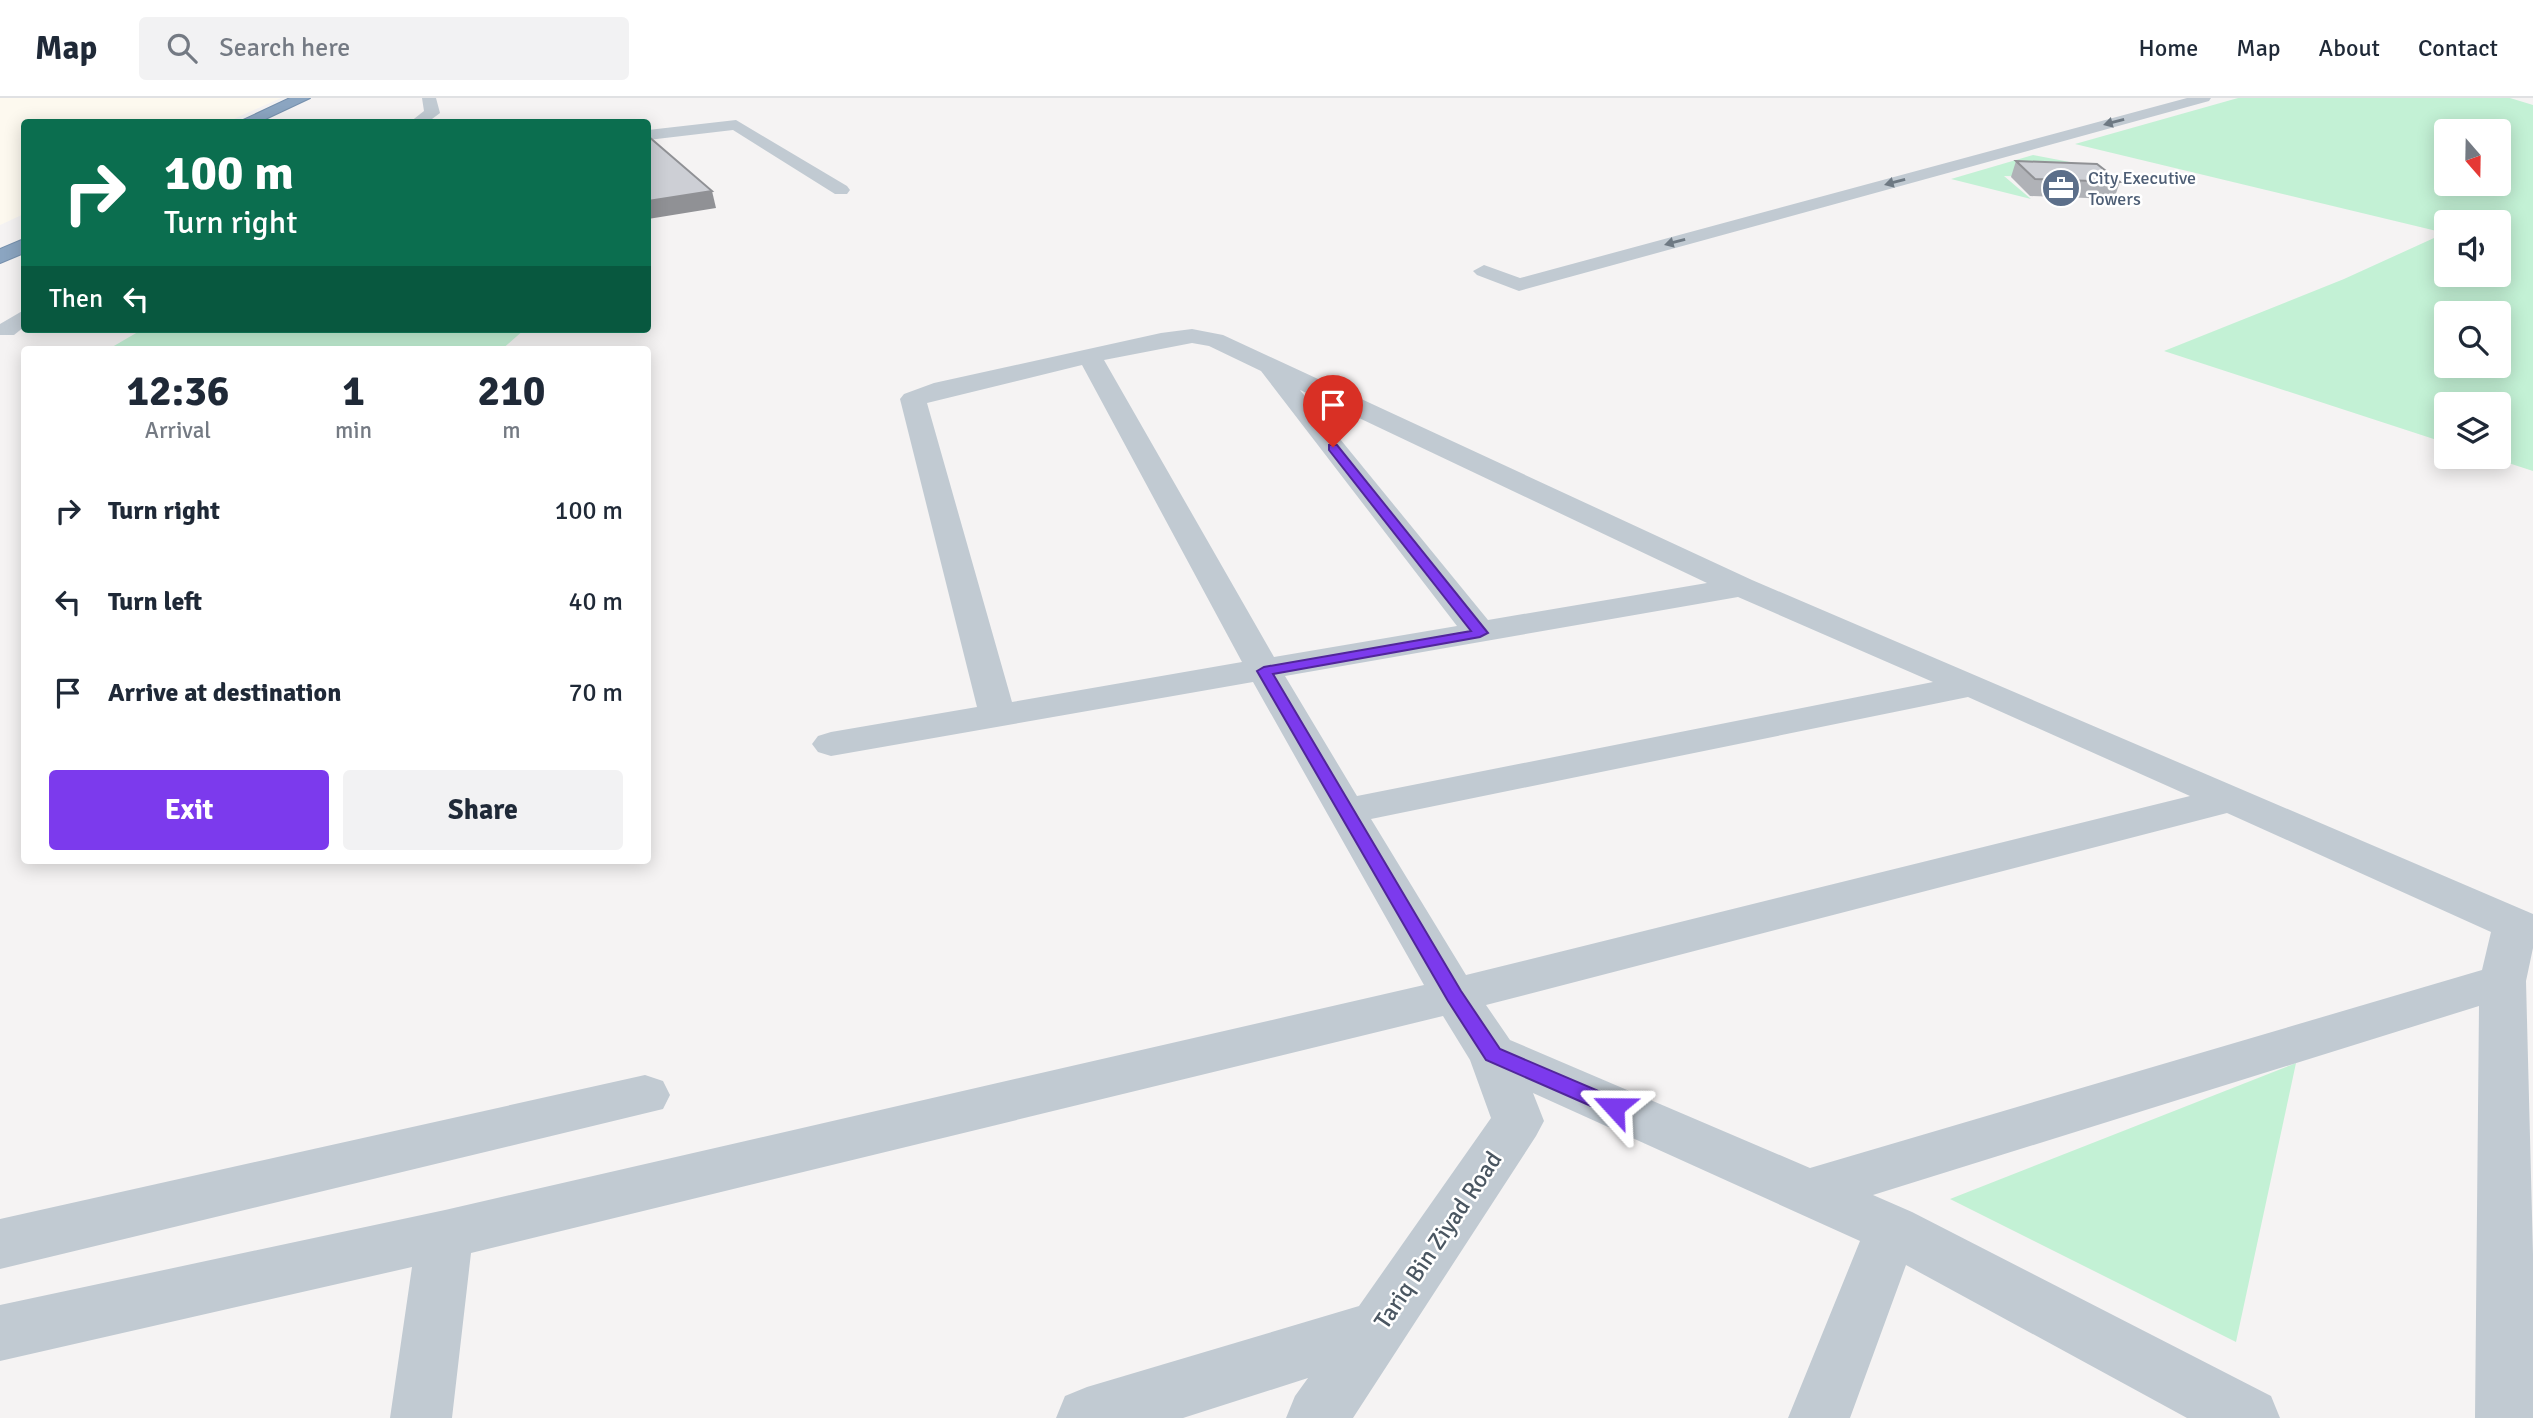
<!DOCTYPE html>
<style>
:root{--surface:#fff;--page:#f2f2f3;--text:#1f2937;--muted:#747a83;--line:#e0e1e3;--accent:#7c3aed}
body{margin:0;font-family:Signika,sans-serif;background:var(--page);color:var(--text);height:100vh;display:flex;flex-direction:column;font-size:26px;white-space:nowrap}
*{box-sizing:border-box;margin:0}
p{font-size:23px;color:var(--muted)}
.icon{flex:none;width:38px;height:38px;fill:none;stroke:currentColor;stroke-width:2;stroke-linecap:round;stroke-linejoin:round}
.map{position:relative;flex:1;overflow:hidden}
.sheet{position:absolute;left:21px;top:248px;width:630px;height:518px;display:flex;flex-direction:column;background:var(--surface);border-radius:7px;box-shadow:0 4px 18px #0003}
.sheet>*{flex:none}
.top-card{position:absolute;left:21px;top:21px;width:630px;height:214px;border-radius:7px;box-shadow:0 4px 18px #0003;background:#0b6e4f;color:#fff;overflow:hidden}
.needle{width:46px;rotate:160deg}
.controls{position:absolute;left:2434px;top:21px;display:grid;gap:14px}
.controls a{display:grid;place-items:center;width:77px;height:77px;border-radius:7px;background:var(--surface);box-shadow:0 4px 18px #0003;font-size:35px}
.pin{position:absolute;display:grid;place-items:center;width:60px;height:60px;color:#fff;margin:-72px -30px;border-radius:50% 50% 50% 0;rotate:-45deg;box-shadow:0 0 7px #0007}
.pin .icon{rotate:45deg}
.me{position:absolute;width:77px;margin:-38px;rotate:294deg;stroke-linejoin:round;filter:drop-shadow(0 0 5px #0008)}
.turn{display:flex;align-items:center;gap:24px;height:147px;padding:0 28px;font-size:32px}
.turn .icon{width:91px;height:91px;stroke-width:2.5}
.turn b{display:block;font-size:49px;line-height:60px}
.then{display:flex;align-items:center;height:66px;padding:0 28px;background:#0003;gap:14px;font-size:26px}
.eta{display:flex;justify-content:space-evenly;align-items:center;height:119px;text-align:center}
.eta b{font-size:42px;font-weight:700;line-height:49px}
.primary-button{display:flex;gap:14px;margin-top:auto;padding:14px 28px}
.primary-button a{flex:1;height:80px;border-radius:7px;background:var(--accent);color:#fff;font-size:28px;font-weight:700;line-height:80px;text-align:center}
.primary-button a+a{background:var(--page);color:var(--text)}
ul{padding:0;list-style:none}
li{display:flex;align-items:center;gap:21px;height:91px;padding:0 28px}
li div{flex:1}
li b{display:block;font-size:26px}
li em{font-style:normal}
header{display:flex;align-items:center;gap:42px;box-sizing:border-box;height:98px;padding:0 35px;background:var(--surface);border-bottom:2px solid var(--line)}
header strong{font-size:33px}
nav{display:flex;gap:38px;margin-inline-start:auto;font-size:24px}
.search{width:490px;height:63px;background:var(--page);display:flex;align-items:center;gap:18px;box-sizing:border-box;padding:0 24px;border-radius:7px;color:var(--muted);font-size:26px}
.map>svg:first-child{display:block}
.commercial{fill:#fdf9ef}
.green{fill:#c3f1d5;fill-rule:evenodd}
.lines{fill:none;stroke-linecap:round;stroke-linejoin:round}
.highway-casing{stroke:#7690ad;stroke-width:2}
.minor{fill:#c1cad2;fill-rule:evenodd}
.highway{fill:#8ba5c1;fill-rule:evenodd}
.wall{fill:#b0b2b7}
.shaded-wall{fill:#909195}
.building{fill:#cdcfd5;stroke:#909195;stroke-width:2}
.oneway{fill:#6e7983}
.route{fill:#7c3aed;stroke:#51269a;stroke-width:2}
.labels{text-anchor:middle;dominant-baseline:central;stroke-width:5;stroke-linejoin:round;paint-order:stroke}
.far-service-label{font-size:18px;fill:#4e5e75;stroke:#fff;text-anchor:start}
.near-street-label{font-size:24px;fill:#4a5661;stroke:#fff}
</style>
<header>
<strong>Map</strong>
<div class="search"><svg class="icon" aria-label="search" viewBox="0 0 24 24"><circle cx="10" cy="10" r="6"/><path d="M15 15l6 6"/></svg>Search here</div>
<nav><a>Home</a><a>Map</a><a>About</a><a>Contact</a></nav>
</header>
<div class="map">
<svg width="2533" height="1320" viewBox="0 0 2533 1320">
<rect width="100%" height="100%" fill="#f5f3f3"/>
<path class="commercial" d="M0,0H281L227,24H24V116L0,127Z"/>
<path class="green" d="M2238,0H2510L2533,7V373L2490,359H2499V306H2446V345L2164,253L2344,181L2445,135L2075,46ZM2499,33V86H2446V33ZM2446,124H2499V177H2446ZM2446,215H2499V268H2446Z
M2033,57L2075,65L2093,80L2004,78L2031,101L1951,81Z
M143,231H525L501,252H107Z
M2296,965L2236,1244L1950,1101Z"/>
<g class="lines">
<defs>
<path id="highway" d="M290,0H310L259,24H239Z
M24,141V155L0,165V151Z"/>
</defs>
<use href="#highway" class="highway-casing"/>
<path class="minor" d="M422,0H436L440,15L428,24H410L424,13Z
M2187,0H2211L2209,3L1519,193L1477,177L1473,173L1484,167L1520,180Z
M736,22L847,88L850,92L847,96H835L733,32L648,42V32Z
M24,212V229L14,237H0V226Z
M1192,231L1223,237L1752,482L2533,816V850L2526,883L2533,1156V1320H2475L2479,908L1873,1097L1912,1114L2271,1298L2280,1320H2187L1906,1167L1850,1320H1788L1860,1143L1533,995L1544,1023L1536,1038L1353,1320H1286L1295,1298L1308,1280L1183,1320H1056L1065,1298L1087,1289L1359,1208L1491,1020L1470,962L1443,918L471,1155L452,1320H390L412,1169L0,1263V1207L445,1112L1424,887L1253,584L831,658L818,654L812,646L818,638L831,634L977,609L900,301L904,296L934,285L1161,235ZM1192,245L1209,248L1261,273L1457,528L1274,559L1104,262ZM1082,267L1242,564L1012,604L927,305ZM1300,292L1707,485L1488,522ZM1738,499L1933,584L1357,698L1285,578ZM1968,599L2190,698L1466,877L1371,721ZM2227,715L2491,834L2482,872L1810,1070L1510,942L1486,907Z
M645,977L663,983L670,997L663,1011L0,1171V1121Z"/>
<use href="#highway" class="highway"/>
</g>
<path class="wall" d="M2016,63L2120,84L2114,101L2030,98L2011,79Z"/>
<path class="shaded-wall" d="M712,93L716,110L648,121V103Z"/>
<path class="building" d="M648,38L712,93L648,103Z
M2016,63L2097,66L2120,84L2035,81Z"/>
<defs><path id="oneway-solid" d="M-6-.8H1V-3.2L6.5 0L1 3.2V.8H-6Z" transform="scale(1.75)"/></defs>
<g class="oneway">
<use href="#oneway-solid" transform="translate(2114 24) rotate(165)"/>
<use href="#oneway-solid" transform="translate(1895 84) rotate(165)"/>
<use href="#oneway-solid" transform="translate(1675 144) rotate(165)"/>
</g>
<path class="route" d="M1329,347H1337L1488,535L1480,539L1273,576L1461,893L1500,951L1622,1003L1625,1009L1622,1015L1614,1018L1607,1015L1486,962L1448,903L1257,573L1264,569L1471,533L1329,352Z"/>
<defs>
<symbol id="office-disc" viewBox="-11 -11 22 22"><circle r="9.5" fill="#5c6f8a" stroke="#fff"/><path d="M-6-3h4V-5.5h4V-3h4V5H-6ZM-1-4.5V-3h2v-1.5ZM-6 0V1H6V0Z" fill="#fff"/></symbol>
</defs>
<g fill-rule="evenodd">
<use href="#office-disc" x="2039" y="68" width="44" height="44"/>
</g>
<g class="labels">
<g class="far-service-label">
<text x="2088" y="80">City Executive<tspan x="2088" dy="21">Towers</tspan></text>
</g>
<g class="near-street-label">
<text transform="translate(1438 1142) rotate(-56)">Tariq Bin Ziyad Road</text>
</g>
</g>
</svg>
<div class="controls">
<a><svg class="needle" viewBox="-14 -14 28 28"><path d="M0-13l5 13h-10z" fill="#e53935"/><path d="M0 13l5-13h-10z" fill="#747a83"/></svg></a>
<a><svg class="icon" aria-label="sound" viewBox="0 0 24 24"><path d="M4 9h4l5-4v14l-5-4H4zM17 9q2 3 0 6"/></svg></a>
<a><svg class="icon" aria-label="search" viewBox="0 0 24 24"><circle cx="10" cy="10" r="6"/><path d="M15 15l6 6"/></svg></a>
<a><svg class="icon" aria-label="layers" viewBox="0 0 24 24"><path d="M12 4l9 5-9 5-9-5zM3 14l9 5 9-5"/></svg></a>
</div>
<div class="pin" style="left:1333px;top:349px;background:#d93025"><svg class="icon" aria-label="arrive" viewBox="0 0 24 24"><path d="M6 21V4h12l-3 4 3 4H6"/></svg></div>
<svg class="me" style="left:1614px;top:1009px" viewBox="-20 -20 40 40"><path d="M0-17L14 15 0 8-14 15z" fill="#7c3aed" stroke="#fff" stroke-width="4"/></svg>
<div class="top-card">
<div class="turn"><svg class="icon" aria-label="right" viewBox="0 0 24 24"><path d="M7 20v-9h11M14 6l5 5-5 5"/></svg><div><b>100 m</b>Turn right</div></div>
<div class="then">Then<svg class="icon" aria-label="left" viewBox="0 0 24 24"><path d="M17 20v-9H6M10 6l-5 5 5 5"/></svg></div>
</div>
<section class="sheet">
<div class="eta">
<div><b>12:36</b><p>Arrival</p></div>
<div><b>1</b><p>min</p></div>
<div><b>210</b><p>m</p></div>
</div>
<ul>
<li><svg class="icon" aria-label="right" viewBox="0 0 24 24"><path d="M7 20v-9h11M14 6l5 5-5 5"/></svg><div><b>Turn right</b></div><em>100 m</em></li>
<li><svg class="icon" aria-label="left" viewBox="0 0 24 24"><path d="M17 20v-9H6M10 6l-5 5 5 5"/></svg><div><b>Turn left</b></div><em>40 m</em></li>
<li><svg class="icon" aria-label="arrive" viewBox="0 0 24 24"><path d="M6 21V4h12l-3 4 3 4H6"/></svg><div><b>Arrive at destination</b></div><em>70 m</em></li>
</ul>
<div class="primary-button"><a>Exit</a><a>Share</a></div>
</section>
</div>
